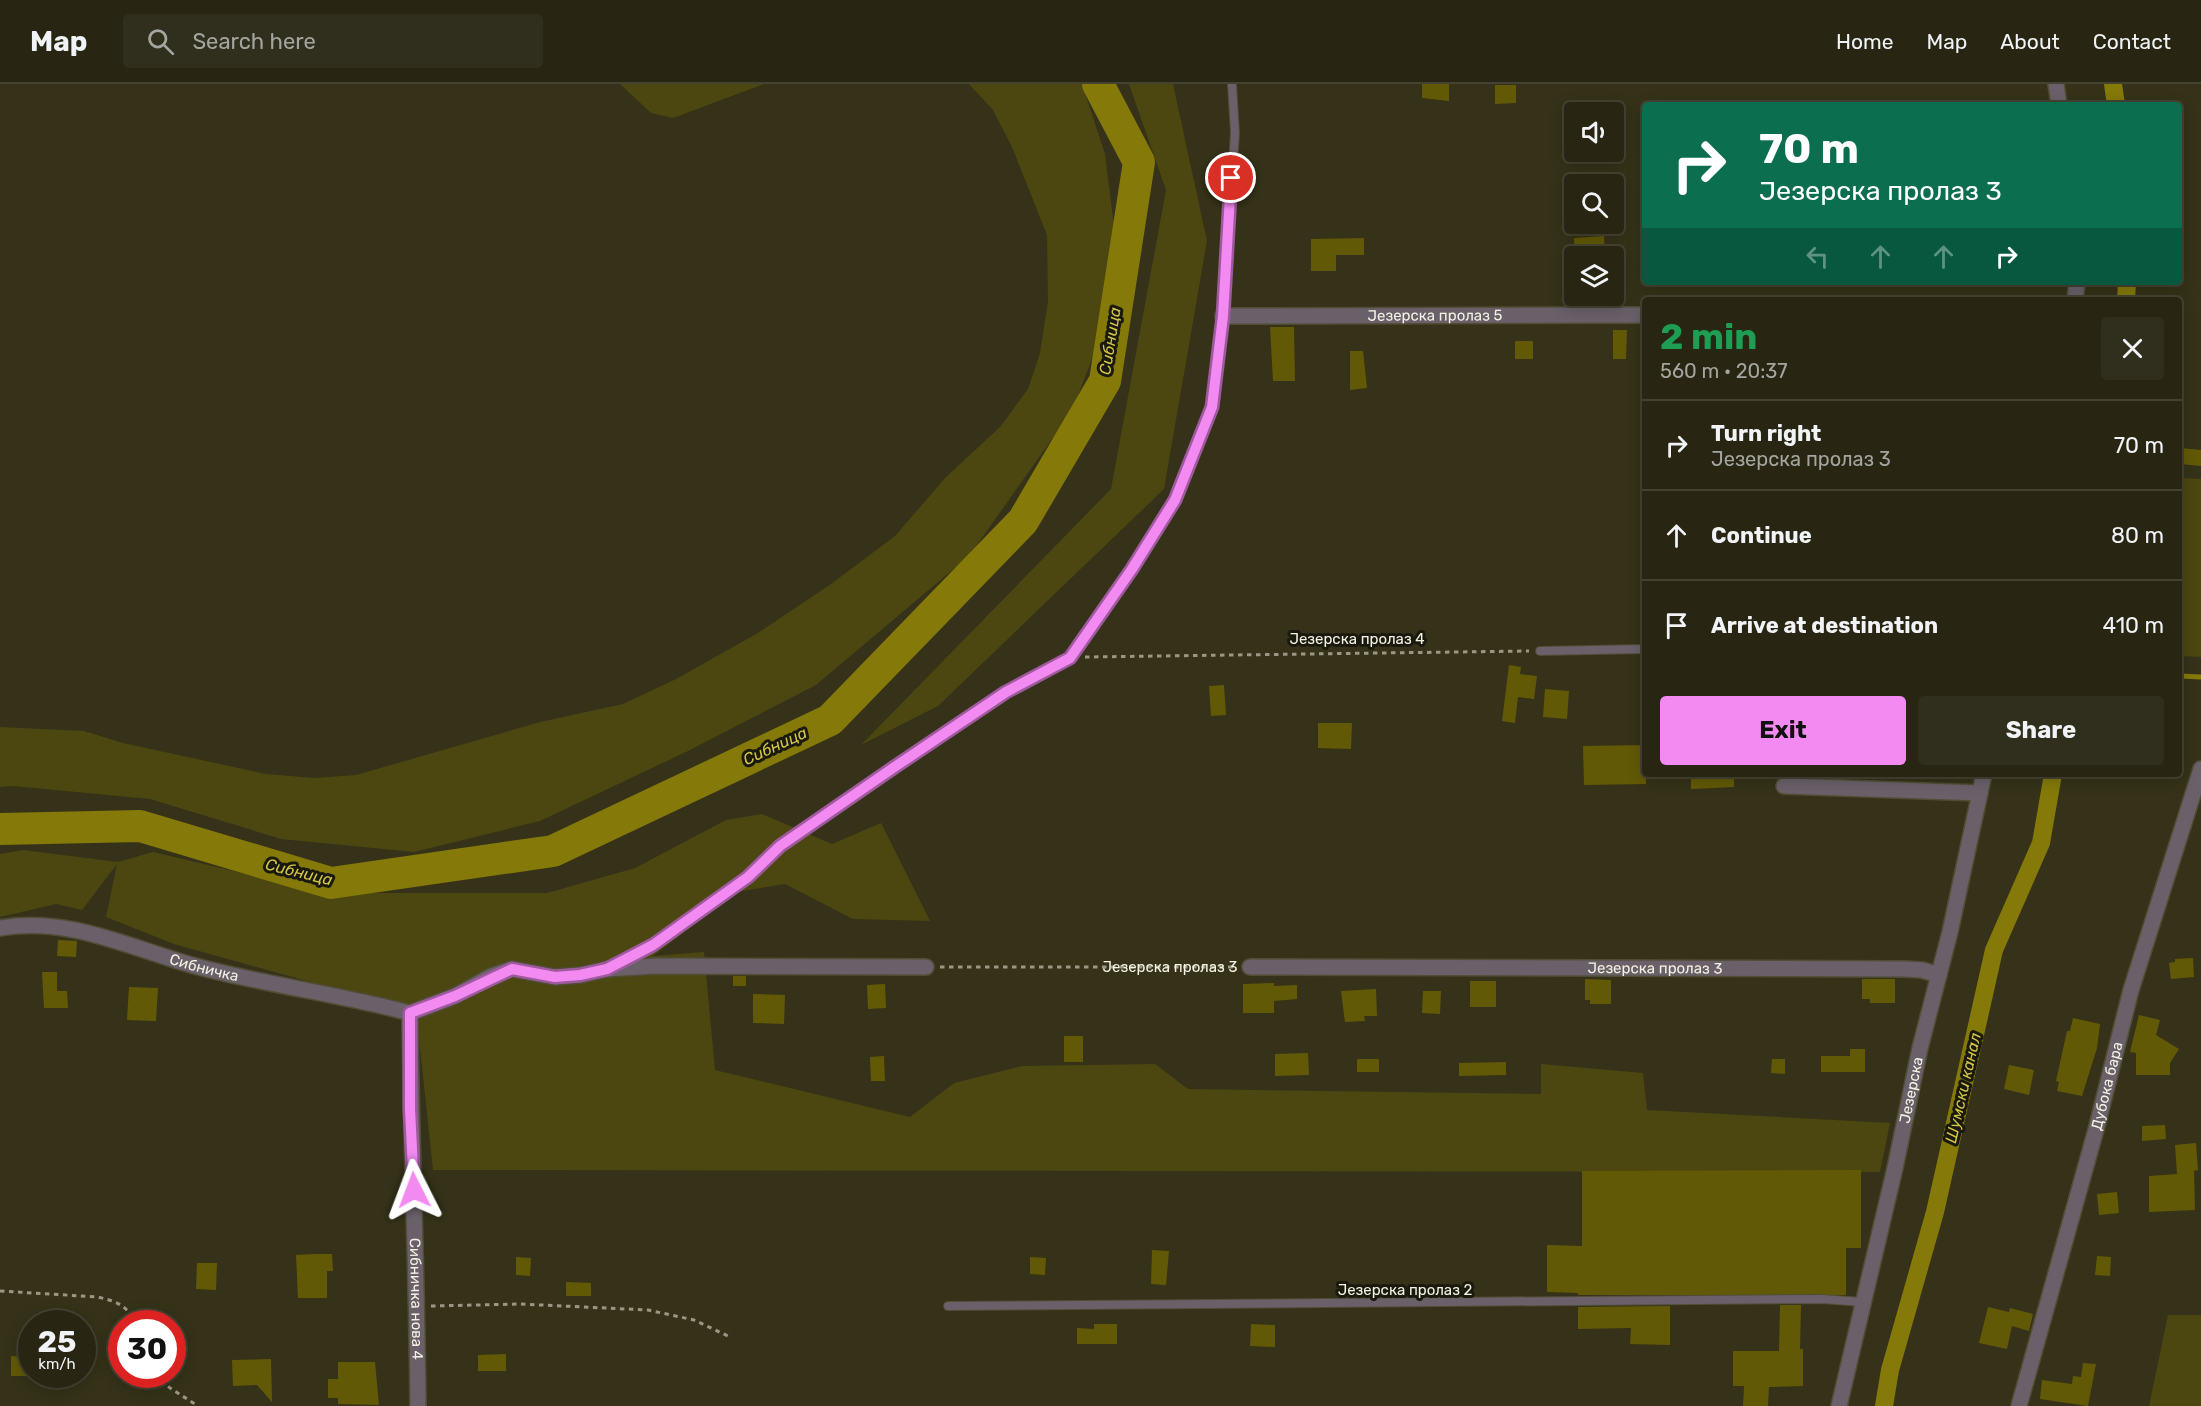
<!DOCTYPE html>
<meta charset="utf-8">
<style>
:root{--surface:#282613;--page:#302e1c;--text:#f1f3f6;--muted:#a5a5a0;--line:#444333;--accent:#f38af2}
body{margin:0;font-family:Rubik,sans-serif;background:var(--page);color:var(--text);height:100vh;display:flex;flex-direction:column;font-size:22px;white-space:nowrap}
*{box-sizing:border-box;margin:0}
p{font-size:20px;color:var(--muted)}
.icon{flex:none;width:33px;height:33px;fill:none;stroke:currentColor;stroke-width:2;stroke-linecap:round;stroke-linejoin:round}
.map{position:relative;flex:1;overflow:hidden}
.side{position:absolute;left:1642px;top:213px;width:540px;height:480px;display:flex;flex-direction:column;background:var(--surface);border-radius:6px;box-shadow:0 3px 15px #0003,0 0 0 2px var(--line)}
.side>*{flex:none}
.top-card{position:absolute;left:1642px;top:18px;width:540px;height:183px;border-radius:6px;box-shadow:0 3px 15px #0003,0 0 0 2px var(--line);background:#0b6e4f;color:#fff;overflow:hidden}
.tools{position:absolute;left:1564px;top:18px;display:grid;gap:12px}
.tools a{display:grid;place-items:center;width:60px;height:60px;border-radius:6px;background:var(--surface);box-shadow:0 3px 15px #0003,0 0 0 2px var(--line);font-size:30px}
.speed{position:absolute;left:18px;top:1226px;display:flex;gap:12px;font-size:30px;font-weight:700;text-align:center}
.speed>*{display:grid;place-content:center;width:78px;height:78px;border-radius:50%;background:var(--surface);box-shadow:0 3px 15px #0003,0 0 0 2px var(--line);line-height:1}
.speed small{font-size:15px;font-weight:400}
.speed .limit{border:9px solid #d22;background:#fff;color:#111}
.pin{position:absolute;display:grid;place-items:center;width:51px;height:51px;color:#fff;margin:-26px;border:3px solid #fff;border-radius:50%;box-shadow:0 2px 6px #0007}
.me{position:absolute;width:66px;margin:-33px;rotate:357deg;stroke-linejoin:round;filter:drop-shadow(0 0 4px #0008)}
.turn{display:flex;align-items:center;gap:21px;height:126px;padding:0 18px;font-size:27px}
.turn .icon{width:78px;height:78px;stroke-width:2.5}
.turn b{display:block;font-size:42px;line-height:51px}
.lanes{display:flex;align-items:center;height:57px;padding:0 18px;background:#0003;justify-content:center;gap:30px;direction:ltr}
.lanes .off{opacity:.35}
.round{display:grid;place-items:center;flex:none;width:63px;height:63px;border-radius:6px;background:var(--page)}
.summary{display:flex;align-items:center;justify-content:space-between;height:102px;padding:0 18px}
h1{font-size:36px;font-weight:700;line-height:45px;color:#1e9e55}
.primary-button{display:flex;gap:12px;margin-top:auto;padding:12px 18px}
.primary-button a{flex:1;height:69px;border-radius:6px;background:var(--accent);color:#111;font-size:24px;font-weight:700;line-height:69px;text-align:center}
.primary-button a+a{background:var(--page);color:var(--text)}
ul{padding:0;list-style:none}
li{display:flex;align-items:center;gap:18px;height:90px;padding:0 18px;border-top:2px solid var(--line)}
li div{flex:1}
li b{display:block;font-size:22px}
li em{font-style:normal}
header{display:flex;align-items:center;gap:36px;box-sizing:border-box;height:84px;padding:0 30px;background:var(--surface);border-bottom:2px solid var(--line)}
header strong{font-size:28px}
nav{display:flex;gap:33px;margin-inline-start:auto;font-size:21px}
.search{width:420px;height:54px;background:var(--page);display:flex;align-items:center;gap:15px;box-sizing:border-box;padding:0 21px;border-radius:6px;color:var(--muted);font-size:22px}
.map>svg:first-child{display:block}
.green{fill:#4c4611}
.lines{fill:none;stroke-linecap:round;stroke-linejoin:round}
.stream{stroke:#847909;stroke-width:5}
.canal{stroke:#847909;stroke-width:18}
.river{stroke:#847909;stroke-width:32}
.building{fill:#625906}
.service-casing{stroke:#504d35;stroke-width:10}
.minor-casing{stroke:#504d35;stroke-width:18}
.path{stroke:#9a9884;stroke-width:3;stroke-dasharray:4.5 4.5;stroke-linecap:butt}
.service{stroke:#696069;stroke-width:8}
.minor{stroke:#696069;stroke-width:15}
.route-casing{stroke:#9e5a9d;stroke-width:15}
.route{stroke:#f38af2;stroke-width:10}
.labels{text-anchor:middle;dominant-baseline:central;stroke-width:6;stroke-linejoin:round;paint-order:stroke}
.street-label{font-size:15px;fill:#f3f2e3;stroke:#1a190e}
.water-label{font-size:16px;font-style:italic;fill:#d4c644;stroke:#1a190e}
</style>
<header>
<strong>Map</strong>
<div class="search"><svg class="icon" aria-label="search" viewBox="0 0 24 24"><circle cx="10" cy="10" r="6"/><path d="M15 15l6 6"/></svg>Search here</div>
<nav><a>Home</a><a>Map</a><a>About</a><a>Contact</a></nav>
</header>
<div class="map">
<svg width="2201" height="1322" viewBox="0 0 2201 1322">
<rect width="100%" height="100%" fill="#353219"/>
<path class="green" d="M620,0H764L673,34L651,29Z
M969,0H1082L1105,70L1114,142L1095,267L1072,327L969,472L816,601L688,667L540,737L414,768L281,755L150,715L13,702L0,703V643L84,647L123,659L266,690L314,694L356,691L540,638L623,620L676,595L758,549L831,500L895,452L946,393L1000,343L1028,305L1040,269L1048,217L1047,151L1012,63L993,26Z
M1129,0H1173L1207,157L1164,405L938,622L861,661L1111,405L1166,106Z
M2180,394L2201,395V573L2180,572Z
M762,730L832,760L881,739L930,837L853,835L785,800L736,808L653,872L704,868L715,986L910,1033L954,999L1022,982L1155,980L1188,1005L1541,1010V980L1643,989L1647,1026L1890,1039L1880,1088L433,1086L418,945L396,922L174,860L106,833L117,780L82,826L56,820L0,833V770L23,766L118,778L153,768L328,809H547L635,784L726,736Z
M2168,1231H2201V1322H2149Z"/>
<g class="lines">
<path class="stream" d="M2180,592L2201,593"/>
<path class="canal" d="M2113,0L2116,21
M2126,216L2127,198
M1884,1322L1890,1286L1935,1128L1994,866L2041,759L2053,690"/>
<path class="river" d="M0,745L140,742L331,799L553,767L830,636L1023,437L1105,297L1139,78L1098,0"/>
</g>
<path class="building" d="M1422,0H1449V17L1422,14Z
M1495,1H1516V19L1495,20Z
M1604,152L1605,172H1575L1574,154Z
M1364,154V171H1336V187H1311V155Z
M1270,243H1294L1295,297H1273Z
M1613,246H1627L1626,275H1613Z
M1515,257H1533V275H1515Z
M1350,267H1363L1367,304L1350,306Z
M2180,364L2201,366V382L2180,380Z
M1509,581L1521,583L1520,590L1537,592L1534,615L1518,613L1515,639L1502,637Z
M1224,601L1226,631L1211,632L1209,602Z
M1545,605L1569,607L1567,635L1543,633Z
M1318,639H1352L1351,665L1318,664Z
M1646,661V700L1584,701L1583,662Z
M1691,690H1734V703L1691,705Z
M58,856L77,857L76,873L57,872Z
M2193,874L2194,893L2171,895L2169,879L2175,878V875Z
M42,888H57V907H67L68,924H44Z
M733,892H746V902H733Z
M1585,895L1611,896V920H1590V916H1585Z
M1862,895H1895V919H1870V915H1862Z
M1470,897H1496V923H1470Z
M1274,899V902L1297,901V915L1274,917V929H1243V900Z
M885,900L886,924L868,925L867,901Z
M129,903L158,904L156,937L127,936Z
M1376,905L1377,932H1364L1365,937L1345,938L1341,907Z
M1423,907H1441L1440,930L1422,929Z
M753,910L785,911L784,940L753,939Z
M2139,931L2160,936L2156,951L2179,965L2170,979V991H2136V969L2130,968Z
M2073,934L2100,940L2097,964L2082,1012L2057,1007L2059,998L2056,997L2067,947H2070Z
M1064,952H1083V978H1064Z
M1850,965H1865V988H1821V972H1850Z
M1308,969L1309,991L1275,992V970Z
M884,972L885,997H871L870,973Z
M1357,975H1379V988H1357Z
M1772,975H1785V990L1771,989Z
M1506,978V991L1459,992V979Z
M2009,981L2034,986L2029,1011L2004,1005Z
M2165,1041L2166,1055L2142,1057V1042Z
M2196,1059L2198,1086L2194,1087L2195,1126L2149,1128V1092L2177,1090L2175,1061Z
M1861,1086V1164H1846V1211H1578V1209L1547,1208V1161L1582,1162V1087Z
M2117,1108L2119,1129L2099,1131L2097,1110Z
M1152,1166L1169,1167L1166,1201L1151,1200Z
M314,1170H332L333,1187H327V1214H298L296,1171Z
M2097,1172L2111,1173L2110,1192L2095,1191Z
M516,1173L531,1174L530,1192L516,1191Z
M1030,1173L1046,1174L1045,1191L1030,1190Z
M197,1179H217L216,1206L196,1205Z
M566,1198L591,1199V1212H566Z
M1780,1221H1801L1800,1265H1803V1302L1769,1303L1768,1322H1743L1744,1302H1733V1267H1779Z
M1670,1222V1261L1630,1260L1631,1244L1578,1245V1223Z
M1988,1223L2009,1228L2010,1224L2033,1230L2029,1247L2012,1242L2007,1265L1979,1259Z
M1094,1240H1117V1260H1077V1244L1094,1245Z
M1251,1240L1275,1241V1263L1250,1262Z
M506,1270V1287H478V1271Z
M11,1272L32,1273V1292H11Z
M271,1275L272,1318L257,1301L233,1302L232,1276Z
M338,1278H375L379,1321L338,1320V1314H328V1295H338Z
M2083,1279L2096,1280L2088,1322L2040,1315L2042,1296L2072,1300L2073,1292L2081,1293Z"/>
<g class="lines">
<defs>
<path id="service" d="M1540,567L1646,565
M614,881C674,850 731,810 780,762L1006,608L1069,574L1132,485L1175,415L1211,323L1223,232L1235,49L1232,0
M948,1222L1822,1215L1862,1218"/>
<g id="minor">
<path d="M2056,0L2059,21"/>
<path d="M2075,216L2077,198"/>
<path id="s2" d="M1223,232L1646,231"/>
<path d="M1784,702L1980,709"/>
<path id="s3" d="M0,844C69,832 130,864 195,882C266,901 339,910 410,929"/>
<path id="s4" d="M1250,883L1905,885L1922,886L1939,891"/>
<path d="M410,929L455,912L491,892L512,885L555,893L581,891L607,885L656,882L926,883"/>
<path id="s5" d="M410,929C411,1060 417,1191 418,1322"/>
<path id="s6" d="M1839,1322L1895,1084L1920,964L1950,848L1984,690"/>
<path id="s7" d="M2019,1322L2097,1042L2131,906L2201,685"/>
</g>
</defs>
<use href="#service" class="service-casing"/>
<use href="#minor" class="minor-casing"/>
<g class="path">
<path d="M1085,573L1529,567"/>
<path id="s1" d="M940,883H1236"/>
<path d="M0,1207L98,1213C114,1217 129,1221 134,1239"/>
<path d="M431,1222L520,1220L648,1226L694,1236L728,1252"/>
<path d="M155,1290L170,1304L198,1322"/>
</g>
<use href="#service" class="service"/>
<use href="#minor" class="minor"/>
</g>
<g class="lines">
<defs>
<path id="route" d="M414,1106L410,1025V929L455,912L512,885L555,893L580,891L607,885L653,861L748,793L780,762L893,684L1006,608L1070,574L1132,485L1175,416L1212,323L1223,232L1231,94"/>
</defs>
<use href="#route" class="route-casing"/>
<use href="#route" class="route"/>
</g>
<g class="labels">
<g class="street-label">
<text stroke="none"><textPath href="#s2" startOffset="212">Језерска пролаз 5</textPath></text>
<text x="1357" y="555">Језерска пролаз 4</text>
<text stroke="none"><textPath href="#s3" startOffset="210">Сибничка</textPath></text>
<text stroke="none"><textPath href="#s1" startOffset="230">Језерска пролаз 3</textPath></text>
<text stroke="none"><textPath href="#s4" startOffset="405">Језерска пролаз 3</textPath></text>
<text stroke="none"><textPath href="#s7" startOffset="332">Дубока бара</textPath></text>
<text stroke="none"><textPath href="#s6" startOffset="324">Језерска</textPath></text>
<text x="1405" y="1206">Језерска пролаз 2</text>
<text stroke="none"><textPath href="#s5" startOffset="286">Сибничка нова 4</textPath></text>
</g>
<g class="water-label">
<text transform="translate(1110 257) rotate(-81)">Сибница</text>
<text transform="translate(775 662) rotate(-25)">Сибница</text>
<text transform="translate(299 788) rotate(14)">Сибница</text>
<text transform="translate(1963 1004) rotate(-77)">Шумски канал</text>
</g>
</g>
</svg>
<div class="tools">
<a><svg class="icon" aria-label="sound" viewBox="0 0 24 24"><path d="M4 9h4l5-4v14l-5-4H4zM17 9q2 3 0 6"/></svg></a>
<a><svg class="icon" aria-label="search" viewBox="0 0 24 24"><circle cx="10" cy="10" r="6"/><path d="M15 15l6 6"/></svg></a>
<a><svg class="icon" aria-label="layers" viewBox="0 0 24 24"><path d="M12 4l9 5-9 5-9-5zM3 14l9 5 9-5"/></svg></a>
</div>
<div class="speed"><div>25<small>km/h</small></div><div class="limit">30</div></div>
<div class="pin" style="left:1231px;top:94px;background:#d93025"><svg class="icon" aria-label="arrive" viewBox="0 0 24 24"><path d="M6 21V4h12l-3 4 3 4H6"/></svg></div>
<svg class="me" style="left:414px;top:1106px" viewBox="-20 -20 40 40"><path d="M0-17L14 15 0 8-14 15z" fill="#f38af2" stroke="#fff" stroke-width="4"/></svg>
<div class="top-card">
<div class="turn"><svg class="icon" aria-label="right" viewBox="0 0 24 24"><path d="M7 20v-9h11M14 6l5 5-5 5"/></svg><div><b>70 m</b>Језерска пролаз 3</div></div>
<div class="lanes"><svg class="icon off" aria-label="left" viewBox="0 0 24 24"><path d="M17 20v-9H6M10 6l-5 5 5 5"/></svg><svg class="icon off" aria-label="ahead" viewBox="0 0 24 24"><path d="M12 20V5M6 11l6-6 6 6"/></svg><svg class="icon off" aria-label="ahead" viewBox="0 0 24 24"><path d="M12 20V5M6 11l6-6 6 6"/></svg><svg class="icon" aria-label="right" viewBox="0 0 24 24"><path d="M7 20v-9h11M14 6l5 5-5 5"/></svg></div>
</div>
<section class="side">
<div class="summary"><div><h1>2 min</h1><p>560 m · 20:37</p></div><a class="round"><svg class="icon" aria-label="close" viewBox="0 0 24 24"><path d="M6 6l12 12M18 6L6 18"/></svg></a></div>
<ul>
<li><svg class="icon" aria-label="right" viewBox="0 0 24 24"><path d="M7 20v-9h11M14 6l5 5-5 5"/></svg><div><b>Turn right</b><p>Језерска пролаз 3</p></div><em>70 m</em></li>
<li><svg class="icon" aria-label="ahead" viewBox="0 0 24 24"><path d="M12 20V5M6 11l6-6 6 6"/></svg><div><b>Continue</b></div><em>80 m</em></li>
<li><svg class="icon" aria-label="arrive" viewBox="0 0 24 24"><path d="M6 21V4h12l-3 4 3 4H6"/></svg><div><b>Arrive at destination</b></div><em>410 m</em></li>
</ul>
<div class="primary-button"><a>Exit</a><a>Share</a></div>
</section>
</div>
